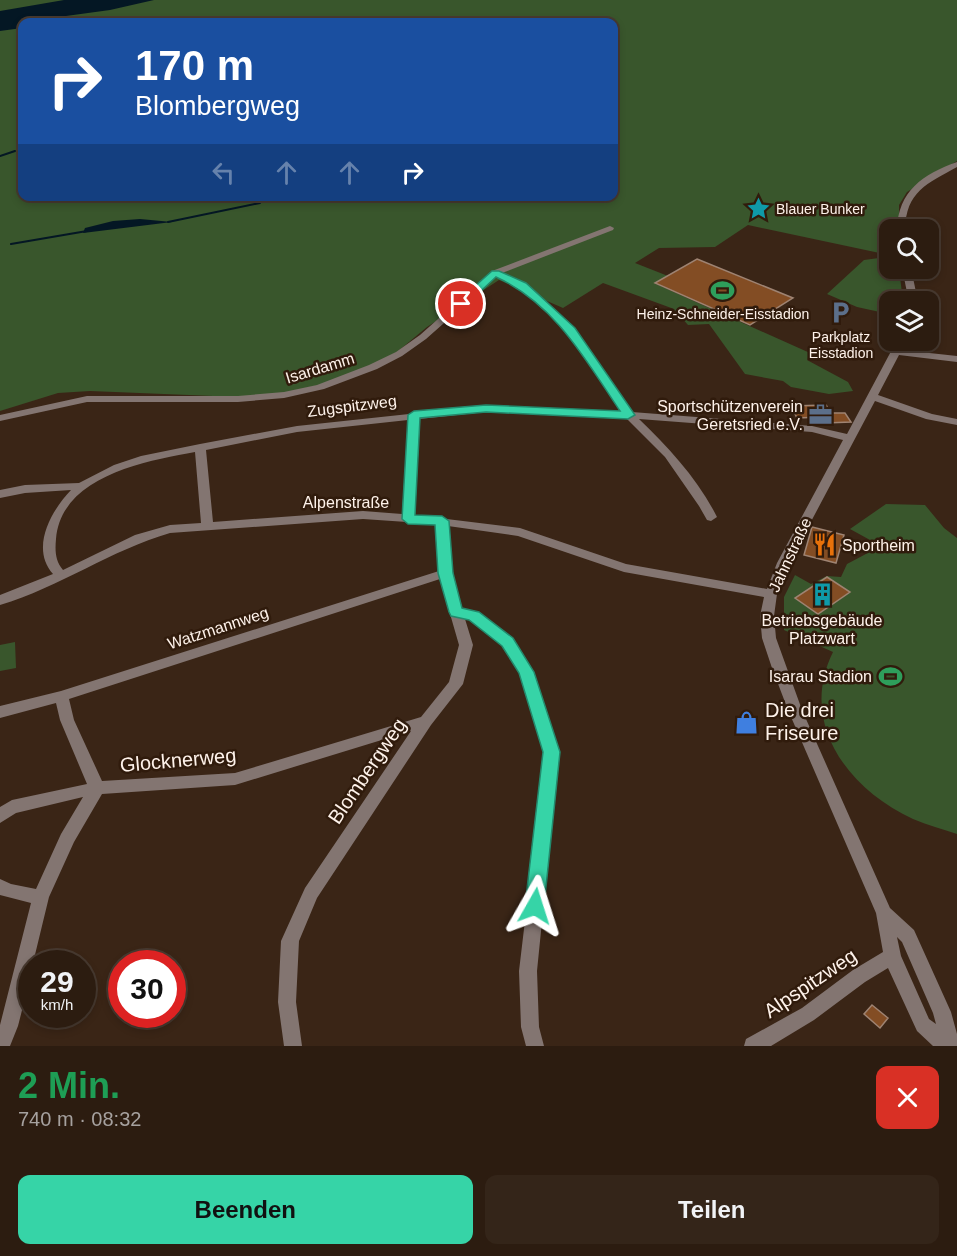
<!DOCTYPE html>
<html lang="de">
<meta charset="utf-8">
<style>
:root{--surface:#2c1c10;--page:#342519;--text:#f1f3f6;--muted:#a6a19f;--line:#483a30;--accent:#36d4a7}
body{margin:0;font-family:Helvetica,sans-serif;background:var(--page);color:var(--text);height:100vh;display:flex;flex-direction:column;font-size:22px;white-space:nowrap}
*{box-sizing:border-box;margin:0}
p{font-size:20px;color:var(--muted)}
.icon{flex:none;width:33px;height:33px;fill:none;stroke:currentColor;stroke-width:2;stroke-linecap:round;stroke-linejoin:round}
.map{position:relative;height:1046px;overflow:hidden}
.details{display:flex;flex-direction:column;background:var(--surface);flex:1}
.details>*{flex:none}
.guide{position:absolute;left:18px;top:18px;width:600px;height:183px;border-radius:12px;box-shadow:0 3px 9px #0003,0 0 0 2px var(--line);background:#1a4fa0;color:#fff;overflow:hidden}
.controls{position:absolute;left:879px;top:219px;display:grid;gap:12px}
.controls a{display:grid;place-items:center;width:60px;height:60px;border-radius:12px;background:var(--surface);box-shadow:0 3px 9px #0003,0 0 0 2px var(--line);font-size:30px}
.speed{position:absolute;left:18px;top:950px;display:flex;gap:12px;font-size:30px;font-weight:700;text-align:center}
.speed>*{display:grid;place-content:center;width:78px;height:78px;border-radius:50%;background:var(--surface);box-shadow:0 3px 9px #0003,0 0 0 2px var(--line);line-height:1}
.speed small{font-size:15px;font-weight:400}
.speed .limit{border:9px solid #d22;background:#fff;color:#111}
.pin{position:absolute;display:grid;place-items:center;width:51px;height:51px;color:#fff;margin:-26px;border:3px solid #fff;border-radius:50%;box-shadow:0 2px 6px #0007}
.me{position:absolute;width:66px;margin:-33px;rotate:6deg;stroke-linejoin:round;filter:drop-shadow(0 0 4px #0008)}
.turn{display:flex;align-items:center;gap:21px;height:126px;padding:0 18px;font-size:27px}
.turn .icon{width:78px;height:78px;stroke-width:2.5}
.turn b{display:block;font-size:42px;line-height:51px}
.lanes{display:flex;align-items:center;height:57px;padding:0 18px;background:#0003;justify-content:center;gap:30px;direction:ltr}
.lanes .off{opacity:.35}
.round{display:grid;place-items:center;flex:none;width:63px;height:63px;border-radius:12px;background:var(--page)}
.overview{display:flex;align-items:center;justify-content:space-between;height:102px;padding:0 18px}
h1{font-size:36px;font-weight:600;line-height:45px;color:#1e9e55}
.action{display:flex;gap:12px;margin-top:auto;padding:12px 18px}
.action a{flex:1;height:69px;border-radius:12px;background:var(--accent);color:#111;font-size:24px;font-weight:600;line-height:69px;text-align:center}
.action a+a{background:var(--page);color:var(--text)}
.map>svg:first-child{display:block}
.green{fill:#39562c;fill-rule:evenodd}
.water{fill:#041724}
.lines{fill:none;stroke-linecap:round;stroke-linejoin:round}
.stream{stroke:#041724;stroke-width:2}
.building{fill:#834d24;stroke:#9e8372;stroke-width:1.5}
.minor{fill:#837571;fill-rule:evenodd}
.route{fill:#36d4a7;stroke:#238a6d;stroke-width:1.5}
.labels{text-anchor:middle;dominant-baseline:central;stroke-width:5;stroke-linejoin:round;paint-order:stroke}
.far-poi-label{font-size:14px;fill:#fef2ea;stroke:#301b0c}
.street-label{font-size:16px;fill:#fef2ea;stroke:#301b0c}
.poi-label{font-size:16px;fill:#fef2ea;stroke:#301b0c;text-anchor:end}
.near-poi-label{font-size:20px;fill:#fef2ea;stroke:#301b0c;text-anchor:start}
.near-street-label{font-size:20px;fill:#fef2ea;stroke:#301b0c}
</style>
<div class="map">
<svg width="957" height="1046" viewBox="0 0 957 1046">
<rect width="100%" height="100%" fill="#3a2516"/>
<path class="green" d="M0,0H957V161L907,192L899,205V229L890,230L889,255L748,225L715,247L659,248L635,263L668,276L656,284L810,353L807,360L848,382L853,391L829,394L791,387L783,381L745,374L709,324L688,325L674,309L603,283L563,308L499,280L427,327L397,352L371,366L319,385L284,393L238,397L90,391L58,393L0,411ZM22,22H614V196H22Z
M879,258H889L890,268L899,269L903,301L890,302L889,314L857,307L827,294L864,260Z
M886,504L925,505L944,528L957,538V834C943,829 927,825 913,819C848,789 798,723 833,652L784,630V597L795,575L811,584L827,576L841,577L847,564L881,546L850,529Z
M15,642L16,668L0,671V645Z"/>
<path class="water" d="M64,0H154L110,10L22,22V28L0,31V11Z
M140,219L172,222L83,233L85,228L113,221Z"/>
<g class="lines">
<path class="stream" d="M0,156L15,151
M168,222L260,203L256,196
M11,244L87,231"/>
</g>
<path class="building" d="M697,259L793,298L750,325L655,283Z
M826,405L831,413H845L851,422L825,423L822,417L797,418L791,406Z
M812,527L844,535L836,563L804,555Z
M827,577L850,592L818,614L795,598Z
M872,1005L888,1018L880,1028L864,1014Z"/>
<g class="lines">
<path class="minor" d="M957,162V167C927,184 906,191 905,230H897C898,191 923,174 957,162Z
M610,226L614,228L613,230L502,273L525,284L575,328L632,412L812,426L847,434L897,340H907L902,350L957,356V362L899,355L878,395L932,414L957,419V425L926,419L875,401L789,563L777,594L774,616L776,638L802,710L890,908L914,930L951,1012L957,1034V1046H933L917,1031L888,968L865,982L814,1020L771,1046H744L746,1039L802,1008L853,970L883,952L876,913L788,710L772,668L762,638L760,616L764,597L624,572L518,536L448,526L451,573L462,609L479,613L513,639L533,672L559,752L537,971L539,1027L544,1046H526L521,1027L519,971L545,752L519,672L503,645L470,620L465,619L473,645L463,684L431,725L317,898L299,941L296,1002L302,1046H284L278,1002L281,941L305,888L411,731L235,785L102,794L74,842L49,897L33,963H32V971L18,1026L10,1046H0V1025L31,903L0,895V879L11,884L36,889L61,834L83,797L16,813L0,823V807L12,800L87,784L60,720L56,703L0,718V706L61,691L439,571L436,524L363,519L170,533C111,550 60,587 0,605V595L53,574C30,548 51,511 71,490L25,493L0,498V490L25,485L79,483L114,465L141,456L200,444L297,426L409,414L414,412L418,413L486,406L621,411L568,332L519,288L496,277L426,339L402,356L377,369L324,389L284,398L238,402H87L0,421V415L87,396H238L284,392L317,385L369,365L396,352L420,335L492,271ZM486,412L626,418L665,457L699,506L707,520L711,521L717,517C698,479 669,448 639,419L812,432L843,440L777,563L767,589L626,564L520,528L414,515L419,419ZM408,420L402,514L363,511L213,522L206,450L297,432ZM195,452L201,523L170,525L135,535L63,570C55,561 55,550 56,539C61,476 146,461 195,452ZM440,579L459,645L449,682L421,717L235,773L102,781L74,720L69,699ZM897,937L902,942L933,1013L936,1024L929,1019L901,956Z
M902,268H911L918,302H909Z"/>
</g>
<path class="route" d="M492,271H499L526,283L575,328L635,415L628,419L486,412L420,418L415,515L442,516L449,521L453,573L462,608L479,612L513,638L534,672L560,752L544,906L542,912L535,914L528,912L525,906L543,752L519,673L502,646L469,620L451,616L449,612L438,573L435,525L408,524L402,519L408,415L414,411L486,405L620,411C585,359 555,304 496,277L465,306H457V302Z"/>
<defs>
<symbol id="sight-bare" viewBox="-9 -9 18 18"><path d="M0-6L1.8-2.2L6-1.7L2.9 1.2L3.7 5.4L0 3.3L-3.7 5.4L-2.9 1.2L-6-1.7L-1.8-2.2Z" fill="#0f9aa8" stroke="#301b0c" stroke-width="2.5" paint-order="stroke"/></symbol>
<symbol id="stadium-bare" viewBox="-9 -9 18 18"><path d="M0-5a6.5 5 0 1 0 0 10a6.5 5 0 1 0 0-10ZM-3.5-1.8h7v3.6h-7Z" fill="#2e9e5b" stroke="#301b0c" stroke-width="2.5" paint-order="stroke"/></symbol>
<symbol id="parking-bare" viewBox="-9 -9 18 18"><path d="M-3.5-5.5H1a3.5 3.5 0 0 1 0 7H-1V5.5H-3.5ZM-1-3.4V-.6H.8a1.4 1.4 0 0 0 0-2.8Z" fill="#5c6f8a" stroke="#301b0c" stroke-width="2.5" paint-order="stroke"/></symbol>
<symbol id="office-bare" viewBox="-9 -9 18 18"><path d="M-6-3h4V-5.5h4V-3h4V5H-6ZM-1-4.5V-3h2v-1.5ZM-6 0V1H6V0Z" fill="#5c6f8a" stroke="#301b0c" stroke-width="2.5" paint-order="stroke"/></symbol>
<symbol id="restaurant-bare" viewBox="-9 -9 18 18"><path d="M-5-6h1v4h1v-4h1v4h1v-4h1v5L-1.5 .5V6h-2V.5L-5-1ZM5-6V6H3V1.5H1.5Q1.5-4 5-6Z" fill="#e8710a" stroke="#301b0c" stroke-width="2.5" paint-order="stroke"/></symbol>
<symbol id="building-bare" viewBox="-9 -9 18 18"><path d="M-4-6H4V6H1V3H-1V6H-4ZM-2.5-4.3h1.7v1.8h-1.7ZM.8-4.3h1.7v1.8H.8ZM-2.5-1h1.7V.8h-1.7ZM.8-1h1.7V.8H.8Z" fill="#0f9aa8" stroke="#301b0c" stroke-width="2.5" paint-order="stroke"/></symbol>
<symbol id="shop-bare" viewBox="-9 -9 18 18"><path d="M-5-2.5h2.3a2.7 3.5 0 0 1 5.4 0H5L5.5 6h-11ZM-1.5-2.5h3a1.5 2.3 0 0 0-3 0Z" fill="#3f7fe0" stroke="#301b0c" stroke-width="2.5" paint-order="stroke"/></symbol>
</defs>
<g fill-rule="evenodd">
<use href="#sight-bare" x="742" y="192" width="33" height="33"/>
<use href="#stadium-bare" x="706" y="274" width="33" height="33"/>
<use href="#parking-bare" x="824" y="296" width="33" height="33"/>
<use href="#office-bare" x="804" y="398" width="33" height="33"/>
<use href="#restaurant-bare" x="808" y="528" width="33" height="33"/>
<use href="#building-bare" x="806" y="578" width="33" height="33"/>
<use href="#stadium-bare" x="874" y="660" width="33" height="33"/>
<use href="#shop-bare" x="730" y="706" width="33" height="33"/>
</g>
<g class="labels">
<g class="far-poi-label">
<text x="776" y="209" text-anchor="start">Blauer Bunker</text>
<text x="723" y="314">Heinz-Schneider-Eisstadion</text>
<text x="841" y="337">Parkplatz<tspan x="841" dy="16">Eisstadion</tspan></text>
</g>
<g class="street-label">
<text transform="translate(320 368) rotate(-17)">Isardamm</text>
<text transform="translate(352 406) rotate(-7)">Zugspitzweg</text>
<text x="346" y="502">Alpenstraße</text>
<text transform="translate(790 555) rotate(-65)">Jahnstraße</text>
<text transform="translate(218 628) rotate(-18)">Watzmannweg</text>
</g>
<g class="poi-label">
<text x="803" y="406">Sportschützenverein<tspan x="803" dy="18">Geretsried e.V.</tspan></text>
<text x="842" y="545" text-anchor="start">Sportheim</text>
<text x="822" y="620" text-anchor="middle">Betriebsgebäude<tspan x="822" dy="18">Platzwart</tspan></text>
<text x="872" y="676">Isarau Stadion</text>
</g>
<g class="near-poi-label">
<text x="765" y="710">Die drei<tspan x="765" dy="23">Friseure</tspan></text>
</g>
<g class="near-street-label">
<text transform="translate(178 760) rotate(-5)">Glocknerweg</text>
<text transform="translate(367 771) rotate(-56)">Blombergweg</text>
<text transform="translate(810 983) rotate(-34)">Alpspitzweg</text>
</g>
</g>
</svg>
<div class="controls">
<a><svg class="icon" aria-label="search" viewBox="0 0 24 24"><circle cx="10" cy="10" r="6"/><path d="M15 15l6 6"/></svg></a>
<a><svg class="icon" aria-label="layers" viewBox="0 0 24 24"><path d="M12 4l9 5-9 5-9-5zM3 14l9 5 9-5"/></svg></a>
</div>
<div class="speed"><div>29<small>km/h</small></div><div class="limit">30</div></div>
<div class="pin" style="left:461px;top:304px;background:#d93025"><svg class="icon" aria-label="arrive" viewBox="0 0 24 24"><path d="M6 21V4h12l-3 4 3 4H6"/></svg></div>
<svg class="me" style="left:535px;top:906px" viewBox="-20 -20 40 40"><path d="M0-17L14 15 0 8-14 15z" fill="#36d4a7" stroke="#fff" stroke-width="4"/></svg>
<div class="guide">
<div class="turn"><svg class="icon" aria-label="right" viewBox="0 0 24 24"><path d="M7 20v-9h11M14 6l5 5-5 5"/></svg><div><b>170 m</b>Blombergweg</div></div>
<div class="lanes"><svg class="icon off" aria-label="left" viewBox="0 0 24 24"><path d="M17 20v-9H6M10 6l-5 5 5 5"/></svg><svg class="icon off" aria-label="ahead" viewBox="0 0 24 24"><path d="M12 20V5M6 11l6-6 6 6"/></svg><svg class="icon off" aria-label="ahead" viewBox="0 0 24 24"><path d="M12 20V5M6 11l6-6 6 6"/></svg><svg class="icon" aria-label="right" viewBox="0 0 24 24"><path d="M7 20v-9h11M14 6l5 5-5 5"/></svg></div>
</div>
</div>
<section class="details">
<div class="overview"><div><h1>2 Min.</h1><p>740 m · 08:32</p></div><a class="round" style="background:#d93025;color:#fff"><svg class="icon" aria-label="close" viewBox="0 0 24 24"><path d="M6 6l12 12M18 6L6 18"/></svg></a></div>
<div class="action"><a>Beenden</a><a>Teilen</a></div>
</section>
